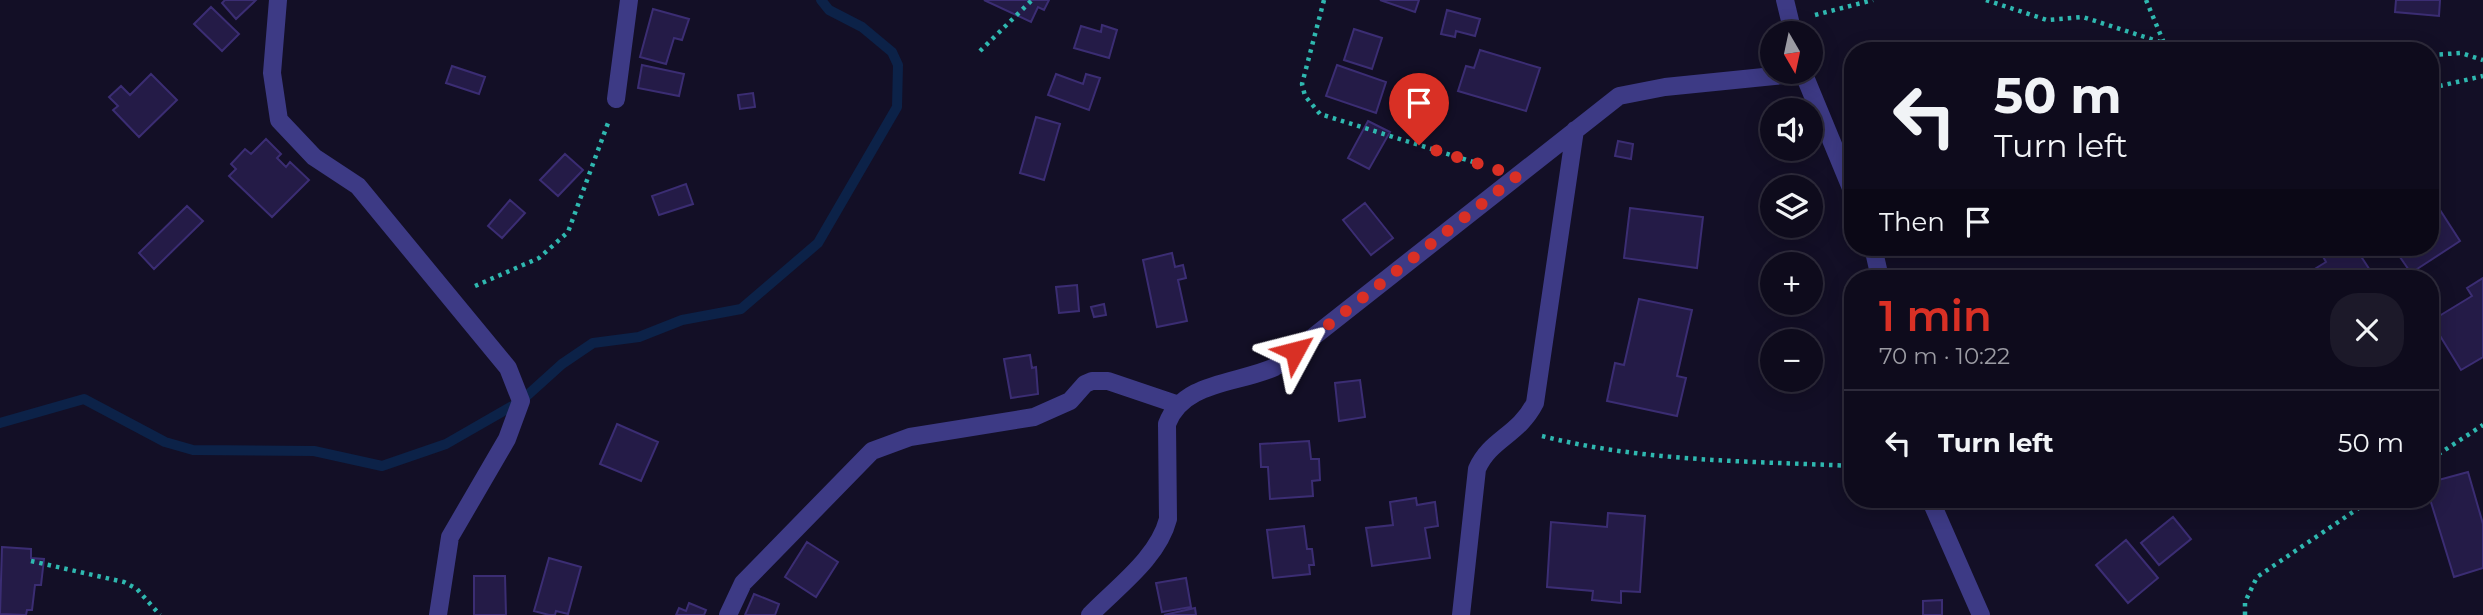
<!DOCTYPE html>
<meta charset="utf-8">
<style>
:root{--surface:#0e0b1c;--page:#1c1929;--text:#f1f3f6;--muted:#9b9ba3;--line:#2e2b3b;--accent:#d93025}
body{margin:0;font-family:Montserrat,sans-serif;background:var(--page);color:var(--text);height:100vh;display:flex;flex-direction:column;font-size:26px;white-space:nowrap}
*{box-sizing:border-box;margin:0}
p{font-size:23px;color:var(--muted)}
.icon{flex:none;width:38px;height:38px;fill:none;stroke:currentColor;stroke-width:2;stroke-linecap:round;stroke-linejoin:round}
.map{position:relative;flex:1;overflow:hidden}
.sheet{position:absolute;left:1844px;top:270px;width:595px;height:238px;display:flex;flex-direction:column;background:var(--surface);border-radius:28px;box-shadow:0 4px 18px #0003,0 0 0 2px var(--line)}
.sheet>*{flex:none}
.banner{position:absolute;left:1844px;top:42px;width:595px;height:214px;border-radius:28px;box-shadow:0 4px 18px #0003,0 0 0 2px var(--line);background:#0e0b1c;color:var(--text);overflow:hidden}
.needle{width:46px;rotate:171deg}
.tools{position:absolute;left:1760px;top:21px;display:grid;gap:14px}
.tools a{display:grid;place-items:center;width:63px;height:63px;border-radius:50%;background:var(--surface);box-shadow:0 4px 18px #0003,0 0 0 2px var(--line);font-size:35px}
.pin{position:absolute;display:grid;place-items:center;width:60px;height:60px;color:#fff;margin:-72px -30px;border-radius:50% 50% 50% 0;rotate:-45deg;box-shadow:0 0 7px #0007}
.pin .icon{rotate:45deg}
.me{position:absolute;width:77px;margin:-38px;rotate:52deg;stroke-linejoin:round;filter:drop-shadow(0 0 5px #0008)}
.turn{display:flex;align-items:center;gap:24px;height:147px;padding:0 35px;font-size:32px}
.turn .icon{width:91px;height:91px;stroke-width:2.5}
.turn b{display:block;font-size:49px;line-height:60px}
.then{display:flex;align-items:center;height:66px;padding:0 35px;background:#0003;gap:14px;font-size:26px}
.round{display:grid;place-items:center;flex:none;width:74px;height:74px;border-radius:28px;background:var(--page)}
.summary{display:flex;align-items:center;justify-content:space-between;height:119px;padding:0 35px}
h1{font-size:42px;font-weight:600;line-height:52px;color:var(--accent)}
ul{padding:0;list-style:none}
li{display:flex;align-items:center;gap:21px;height:105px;padding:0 35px;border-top:2px solid var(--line)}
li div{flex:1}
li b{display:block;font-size:26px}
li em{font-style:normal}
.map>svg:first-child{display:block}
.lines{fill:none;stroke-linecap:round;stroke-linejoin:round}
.stream{stroke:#0c2248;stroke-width:10}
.building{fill:#241b47;stroke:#3b2d73;stroke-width:2}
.path{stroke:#2fb8b0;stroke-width:4.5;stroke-dasharray:3.5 5;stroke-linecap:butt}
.service{stroke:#3d3a85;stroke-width:18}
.minor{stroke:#3d3a85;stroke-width:18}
.route{stroke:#d93025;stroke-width:12;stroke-dasharray:0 21.6}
</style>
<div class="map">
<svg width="2483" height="615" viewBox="0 0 2483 615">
<rect width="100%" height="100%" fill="#130f26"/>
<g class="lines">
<path class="stream" d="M0,423L84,399L165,442L193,450L314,451L382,466L446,444L521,401L562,364L593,343L639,337L682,320L741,309L818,243L897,107L898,65L892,52L862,27L829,10L821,0"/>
</g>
<path class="building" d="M225,0H256L236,19L222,3Z
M984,0H1049L1044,10L1038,7L1031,22Z
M1380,0H1419L1415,12Z
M2396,0H2440L2439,16L2395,12Z
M211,7L239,34L222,51L194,24Z
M653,9L689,19L682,40L674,38L666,64L640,57Z
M1447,10L1480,19L1475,36L1456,31L1455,37L1441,34Z
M1102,25L1117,30L1109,58L1074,48L1081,26L1101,32Z
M1354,29L1382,38L1372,69L1344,60Z
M1480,50L1540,68L1526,111L1458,91L1466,66L1474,68Z
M642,65L684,74L679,96L638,88Z
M1337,65L1386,82L1376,113L1326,96Z
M452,66L485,77L479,94L446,83Z
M151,74L177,100L139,137L113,110L118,106L109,97L121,86L130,95Z
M1056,74L1083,84L1086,74L1100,78L1089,110L1048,95Z
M753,93L755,107L740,109L738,95Z
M1036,117L1060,124L1044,180L1020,173Z
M1368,121L1390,132L1369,169L1348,158Z
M266,139L281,154L277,158L286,167L290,162L309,180L272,217L229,176L236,169L231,164L245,149L251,154Z
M1618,141L1633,144L1631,159L1615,156Z
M565,154L583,170L558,196L540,180Z
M686,184L693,204L659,215L652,196Z
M2431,196L2460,241L2411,273L2393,247H2431Z
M510,200L525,213L502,238L488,226Z
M1365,203L1393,238L1371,255L1343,220Z
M187,206L203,221L154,269L139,253Z
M1630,208L1703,217L1697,268L1624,258Z
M2330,247H2355L2375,278H2300L2326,262L2321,253Z
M1172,253L1175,267L1183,265L1186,278L1178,280L1187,321L1157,327L1143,260Z
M2483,278V357L2461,370L2431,321L2472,296L2467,288Z
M1077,285L1079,311L1059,313L1056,287Z
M1639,299L1692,310L1677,376L1686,378L1677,416L1607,401L1615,363L1624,365Z
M1104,304L1106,315L1094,317L1091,307Z
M1030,355L1032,368L1036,367L1038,394L1011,398L1004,359Z
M1360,380L1365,417L1339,421L1335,383Z
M617,424L658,442L641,481L600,464Z
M1309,441L1311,459H1319L1320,480L1312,481L1313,496L1270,499L1268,467H1261L1260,444Z
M2468,472L2483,524V568L2454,577L2430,499L2431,482Z
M1416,498L1417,505L1435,502L1438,526L1425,528L1430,558L1372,566L1366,528L1393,525L1390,502Z
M1608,513L1645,516L1640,592L1621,591V603L1592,600L1593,591L1547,587L1551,522L1607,527Z
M2173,517L2191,539L2159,565L2141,543Z
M1304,526L1307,549H1312L1314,565H1309L1310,574L1273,578L1267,530Z
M2126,540L2158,578L2128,603L2096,565Z
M807,542L838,562L816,597L785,577Z
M2,547L31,549V558L44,559L41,585H35L32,610H27L26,615L0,614Z
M549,558L581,567L568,614L556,611L555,615H549L534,611Z
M474,576H505L506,615H474Z
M1186,578L1191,607L1162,612L1156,583Z
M754,594L779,604L775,615H745Z
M1942,600V615H1923V601Z
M689,603L706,610L704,615H676L679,608L686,611Z
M1195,608L1196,615H1164Z"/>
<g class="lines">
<path class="path" d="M1324,0L1302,84L1305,96L1320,114L1486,166
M1986,0L2047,20L2083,17L2188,51
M2146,0L2164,43
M1815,15L1873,0
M980,51L1032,0
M2431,55L2461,53L2483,60
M2431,88L2483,76
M475,286L539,258L568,232L608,123
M1542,436C1644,462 1749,461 1853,466
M2431,459L2483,425
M31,561L124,582L137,589L160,615
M2245,615V602L2257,577L2372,499"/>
<path class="service" d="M616,99L629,0"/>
<path class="minor" d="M278,0L272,73L279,120L314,157L358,186L508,368L521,401L507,439L450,537L438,615
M1785,0L1793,33
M1803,72L1853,193
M1873,247L1880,278
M1930,499L1981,615
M728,615L743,583L872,451L910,437L1034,417L1070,401L1085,384L1092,381H1108L1176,404
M1090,615C1117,587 1158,558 1168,519L1167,424C1183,381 1238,384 1275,367L1619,96L1665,87L1803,73
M1461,615L1477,469C1490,439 1518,436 1535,403L1575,130"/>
</g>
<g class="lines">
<path class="route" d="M1295,351L1517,176L1419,145"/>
</g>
</svg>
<div class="tools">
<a><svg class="needle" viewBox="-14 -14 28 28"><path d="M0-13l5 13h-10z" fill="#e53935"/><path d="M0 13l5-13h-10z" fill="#9b9ba3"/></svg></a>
<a><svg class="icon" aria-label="sound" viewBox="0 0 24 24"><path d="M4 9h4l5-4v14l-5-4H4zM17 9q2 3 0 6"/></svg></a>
<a><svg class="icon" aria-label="layers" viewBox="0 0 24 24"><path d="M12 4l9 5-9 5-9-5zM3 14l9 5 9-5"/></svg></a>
<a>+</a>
<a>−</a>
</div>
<div class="pin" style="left:1419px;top:145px;background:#d93025"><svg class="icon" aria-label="arrive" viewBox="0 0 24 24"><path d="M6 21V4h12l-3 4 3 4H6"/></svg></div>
<svg class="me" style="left:1295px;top:351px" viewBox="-20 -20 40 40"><path d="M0-17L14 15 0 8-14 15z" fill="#d93025" stroke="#fff" stroke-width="4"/></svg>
<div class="banner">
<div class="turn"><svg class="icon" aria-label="left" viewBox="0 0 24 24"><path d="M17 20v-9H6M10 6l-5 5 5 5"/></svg><div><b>50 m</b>Turn left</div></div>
<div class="then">Then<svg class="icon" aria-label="arrive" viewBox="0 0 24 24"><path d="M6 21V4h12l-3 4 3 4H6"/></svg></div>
</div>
<section class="sheet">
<div class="summary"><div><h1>1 min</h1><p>70 m · 10:22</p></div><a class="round"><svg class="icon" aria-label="close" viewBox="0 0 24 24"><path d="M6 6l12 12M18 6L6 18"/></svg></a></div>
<ul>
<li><svg class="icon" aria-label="left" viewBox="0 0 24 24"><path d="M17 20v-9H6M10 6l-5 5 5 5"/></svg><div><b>Turn left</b></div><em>50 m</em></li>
</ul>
</section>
</div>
